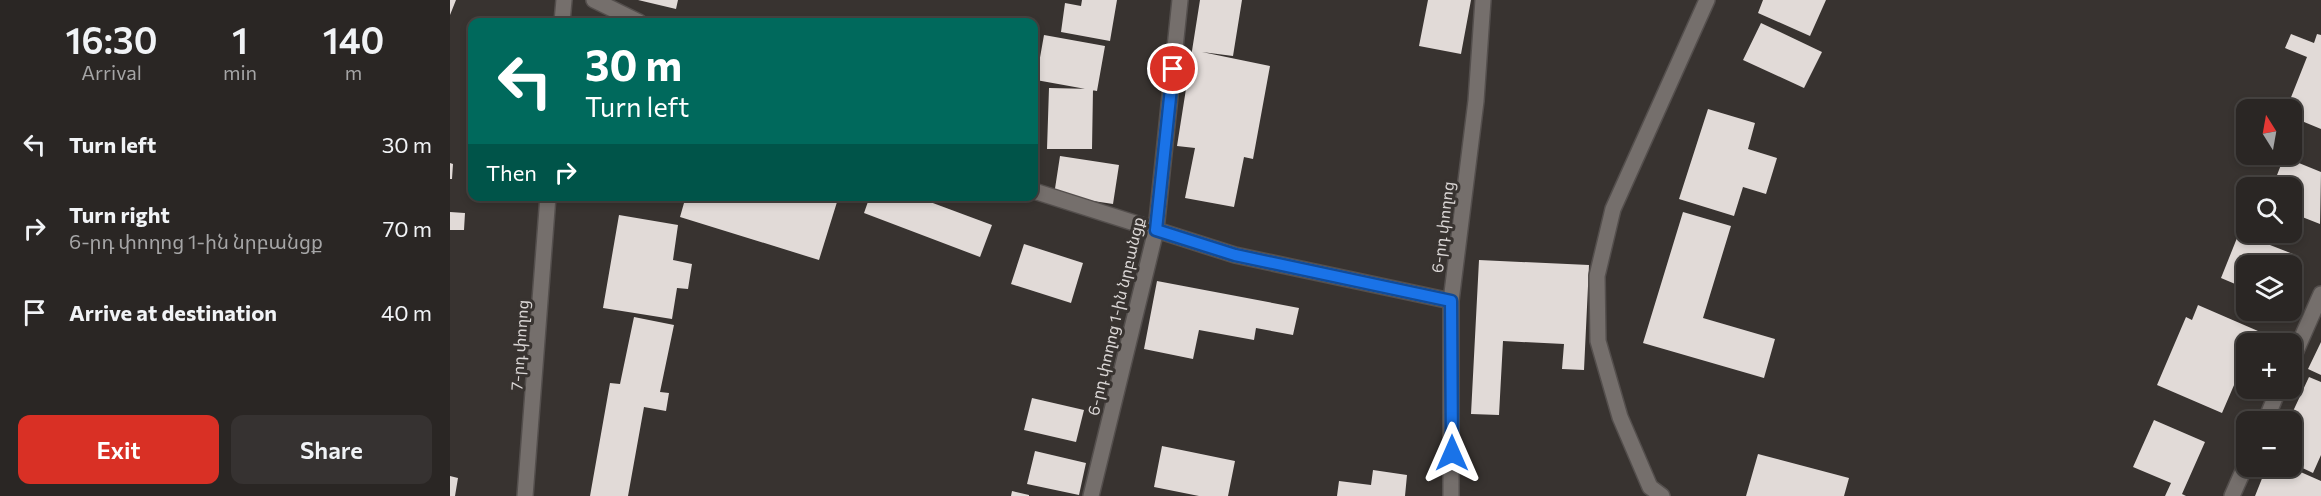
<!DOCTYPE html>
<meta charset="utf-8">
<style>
:root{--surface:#2a2624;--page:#363231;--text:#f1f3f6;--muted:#a5a5a6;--line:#464341;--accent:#d93025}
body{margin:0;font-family:Commissioner,"Noto Sans Armenian",sans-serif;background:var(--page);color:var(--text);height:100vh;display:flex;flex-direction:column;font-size:22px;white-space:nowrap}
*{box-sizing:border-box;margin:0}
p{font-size:20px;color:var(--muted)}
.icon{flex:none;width:33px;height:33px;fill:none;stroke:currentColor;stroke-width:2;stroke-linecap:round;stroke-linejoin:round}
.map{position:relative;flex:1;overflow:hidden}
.panel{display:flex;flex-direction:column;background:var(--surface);width:450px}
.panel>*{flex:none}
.banner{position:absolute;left:18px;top:18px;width:570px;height:183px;border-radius:12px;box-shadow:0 3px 9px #0003,0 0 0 2px var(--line);background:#00695c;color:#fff;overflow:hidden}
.needle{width:39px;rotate:349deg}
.controls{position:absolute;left:1786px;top:99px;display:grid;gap:12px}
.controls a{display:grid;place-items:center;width:66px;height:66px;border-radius:12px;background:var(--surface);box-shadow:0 3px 9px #0003,0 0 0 2px var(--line);font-size:30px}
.pin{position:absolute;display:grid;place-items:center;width:51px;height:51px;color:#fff;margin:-26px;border:3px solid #fff;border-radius:50%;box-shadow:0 2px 6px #0007}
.me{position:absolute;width:66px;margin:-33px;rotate:0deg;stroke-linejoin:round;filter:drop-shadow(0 0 4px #0008)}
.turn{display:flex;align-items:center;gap:21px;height:126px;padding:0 18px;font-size:27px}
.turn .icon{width:78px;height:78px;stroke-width:2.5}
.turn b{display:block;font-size:42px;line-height:51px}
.then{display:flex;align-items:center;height:57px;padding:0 18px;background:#0003;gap:12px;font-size:22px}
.eta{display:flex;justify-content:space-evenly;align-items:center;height:102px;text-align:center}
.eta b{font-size:36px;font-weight:600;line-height:42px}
.primary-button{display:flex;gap:12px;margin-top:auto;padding:12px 18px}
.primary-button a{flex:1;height:69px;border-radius:12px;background:var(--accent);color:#fff;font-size:24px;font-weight:600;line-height:69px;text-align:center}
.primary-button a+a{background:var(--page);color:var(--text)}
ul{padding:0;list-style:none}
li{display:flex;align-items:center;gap:18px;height:84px;padding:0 18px}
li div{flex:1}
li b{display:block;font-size:22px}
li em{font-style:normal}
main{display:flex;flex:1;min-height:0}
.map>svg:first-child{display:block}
.building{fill:#e1dad7}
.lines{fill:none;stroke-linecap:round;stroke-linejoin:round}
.minor-casing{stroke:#544f4d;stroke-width:18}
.minor{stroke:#756f6c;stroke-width:15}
.route-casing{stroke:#114b97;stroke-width:15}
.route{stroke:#1a73e8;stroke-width:10}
.labels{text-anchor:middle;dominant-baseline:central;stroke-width:6;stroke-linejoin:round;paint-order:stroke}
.street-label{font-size:16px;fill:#dad6d5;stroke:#383330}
</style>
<main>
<section class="panel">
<div class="eta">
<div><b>16:30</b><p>Arrival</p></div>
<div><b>1</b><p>min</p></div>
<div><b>140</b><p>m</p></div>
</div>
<ul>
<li><svg class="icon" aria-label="left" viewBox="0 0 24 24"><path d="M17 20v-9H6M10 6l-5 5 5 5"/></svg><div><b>Turn left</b></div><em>30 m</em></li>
<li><svg class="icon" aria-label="right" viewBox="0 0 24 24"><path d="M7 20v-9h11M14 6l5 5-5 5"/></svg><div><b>Turn right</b><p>6-րդ փողոց 1-ին նրբանցք</p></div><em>70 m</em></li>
<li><svg class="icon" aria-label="arrive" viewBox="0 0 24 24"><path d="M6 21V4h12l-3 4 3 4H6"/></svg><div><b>Arrive at destination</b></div><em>40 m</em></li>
</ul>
<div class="primary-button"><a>Exit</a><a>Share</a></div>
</section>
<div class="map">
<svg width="1871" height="496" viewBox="0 0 1871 496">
<rect width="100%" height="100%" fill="#383330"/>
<path class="building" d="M0,0H6L0,15Z
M188,0H228L226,9Z
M632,0H667L660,41L611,32L615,3L631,6Z
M750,0H792L783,56L752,52L820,66L803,159L794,157L784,207L735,198L745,148L727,146Z
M978,0H1021L1011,54L969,46Z
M1313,0H1376L1360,36L1308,13Z
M1311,23L1372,52L1354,88L1293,60Z
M1841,34L1864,43L1867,34L1871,35V129L1842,117V110H1836L1857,57L1835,48Z
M594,35L655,46L647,91L586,80Z
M599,88L643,89L642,149H597Z
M1258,109L1305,123L1298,149L1327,158L1316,194L1293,187L1284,216L1229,199Z
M610,156L669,165L663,204L604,195Z
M1834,157L1871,172L1870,224L1842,213V188H1822Z
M0,163L3,164L2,179H0Z
M236,196H369L387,202L369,260L230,217Z
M420,196H464L542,225L530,257L414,213Z
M0,212L15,213L14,230H0Z
M1233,212L1281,226L1253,318L1325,339L1314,378L1193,343Z
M169,215L228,225L223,260L242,264L238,289L227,288L222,319L153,308Z
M1789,233L1843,254L1838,266H1797V289L1771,278Z
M574,244L633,263L621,303L561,284Z
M1029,260L1139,265L1134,370L1112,369L1114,344L1053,341L1049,415L1021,414Z
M707,281L849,308L843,335L806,328L804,340L749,330L743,359L694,349Z
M1748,305L1808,331L1802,344H1797V355L1772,413L1707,385L1736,317L1742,320Z
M184,317L224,325L210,392L219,393L216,411L194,407L178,496H140L160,383L170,384Z
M1871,342V375L1858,369Z
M1859,377L1871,382V455L1863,473L1842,463V422H1838Z
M582,398L634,410L626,442L574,430Z
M1704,420L1755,442L1732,494L1736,496H1715L1721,483L1683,467Z
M712,446L785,461L778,496H749L704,487Z
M585,451L636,463L629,495L577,484Z
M1308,454L1399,478L1394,496H1296Z
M1817,466H1837L1871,481V496H1805Z
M923,470L957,475L955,496H887L889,481L921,485Z
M0,476L8,478L5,496H0Z
M562,491L579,495V496H561Z"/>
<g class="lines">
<defs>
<path id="minor" d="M144,0L189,22
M112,22L114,0
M584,191L785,255L1001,301
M1842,360L1871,294
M1815,422L1829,388
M75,496L98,196
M641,496L706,230L730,0
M1001,496V301L1026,101L1033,0
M1212,496L1200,487L1170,417L1148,341L1147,276L1163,209L1257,0
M1782,496L1797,462"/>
</defs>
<use href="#minor" class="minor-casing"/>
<use href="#minor" class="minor"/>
</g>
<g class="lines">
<defs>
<path id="route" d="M723,69L706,230L785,255L1001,301L1002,453"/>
</defs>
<use href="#route" class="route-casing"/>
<use href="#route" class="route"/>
</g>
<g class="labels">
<g class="street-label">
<text transform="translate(992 227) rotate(-83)">6-րդ փողոց</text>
<text transform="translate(665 316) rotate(-77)">6-րդ փողոց 1-ին նրբանցք</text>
<text transform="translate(69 345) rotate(-86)">7-րդ փողոց</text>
</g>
</g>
</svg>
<div class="controls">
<a><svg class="needle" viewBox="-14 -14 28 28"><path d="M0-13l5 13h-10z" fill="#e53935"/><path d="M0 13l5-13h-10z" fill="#a5a5a6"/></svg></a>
<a><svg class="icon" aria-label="search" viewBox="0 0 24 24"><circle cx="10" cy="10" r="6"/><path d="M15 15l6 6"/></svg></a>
<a><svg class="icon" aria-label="layers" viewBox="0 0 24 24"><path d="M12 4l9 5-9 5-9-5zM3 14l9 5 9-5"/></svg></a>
<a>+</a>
<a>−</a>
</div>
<div class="pin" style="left:723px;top:69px;background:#d93025"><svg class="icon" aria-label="arrive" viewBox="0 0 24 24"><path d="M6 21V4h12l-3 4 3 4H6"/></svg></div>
<svg class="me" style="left:1002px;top:453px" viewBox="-20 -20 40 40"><path d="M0-17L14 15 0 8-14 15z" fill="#1a73e8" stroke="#fff" stroke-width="4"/></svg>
<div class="banner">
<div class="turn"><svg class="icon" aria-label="left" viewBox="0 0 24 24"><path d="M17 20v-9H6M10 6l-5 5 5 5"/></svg><div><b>30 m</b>Turn left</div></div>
<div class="then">Then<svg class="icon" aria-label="right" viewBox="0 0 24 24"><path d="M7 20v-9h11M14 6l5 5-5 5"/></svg></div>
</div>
</div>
</main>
